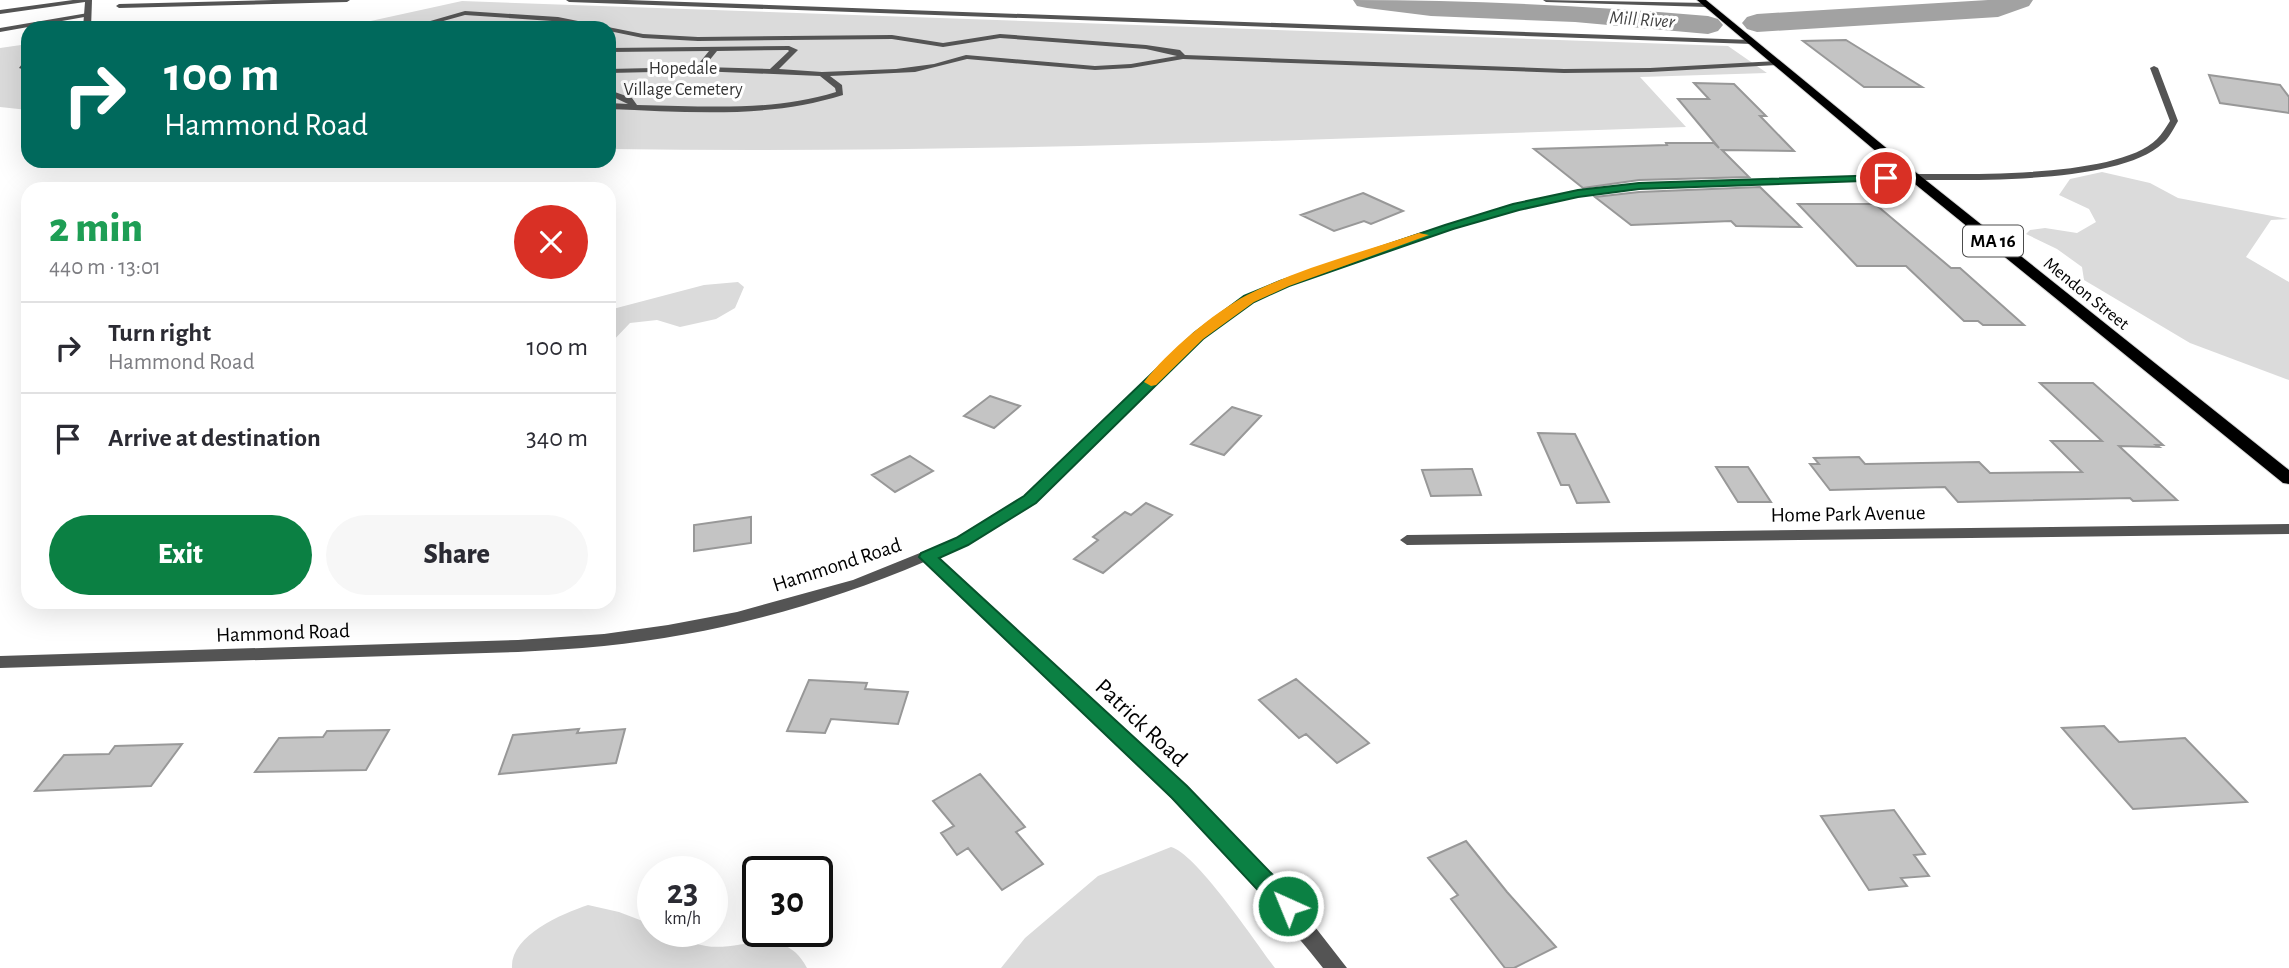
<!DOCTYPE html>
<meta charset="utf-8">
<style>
:root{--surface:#fff;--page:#f7f7f7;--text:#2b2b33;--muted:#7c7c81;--line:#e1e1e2;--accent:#0b8043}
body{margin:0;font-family:"Alegreya Sans",sans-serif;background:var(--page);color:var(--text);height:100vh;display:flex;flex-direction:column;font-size:26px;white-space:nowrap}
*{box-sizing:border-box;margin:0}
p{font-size:23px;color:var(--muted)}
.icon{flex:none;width:38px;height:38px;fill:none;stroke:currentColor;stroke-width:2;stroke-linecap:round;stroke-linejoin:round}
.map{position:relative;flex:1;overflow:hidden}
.details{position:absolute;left:21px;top:182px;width:595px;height:427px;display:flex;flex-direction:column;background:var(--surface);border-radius:21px;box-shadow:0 7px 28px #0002}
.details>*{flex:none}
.hud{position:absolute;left:21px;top:21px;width:595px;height:147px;border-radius:21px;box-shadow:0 7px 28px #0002;background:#00695c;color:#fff;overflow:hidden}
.speed{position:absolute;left:637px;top:856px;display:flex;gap:14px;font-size:35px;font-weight:700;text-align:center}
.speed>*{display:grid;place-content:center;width:91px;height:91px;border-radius:50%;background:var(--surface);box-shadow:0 7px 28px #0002;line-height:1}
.speed small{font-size:18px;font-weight:400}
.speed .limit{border:4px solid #111;border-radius:10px;background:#fff;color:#111}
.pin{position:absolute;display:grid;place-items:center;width:60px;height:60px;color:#fff;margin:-30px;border:4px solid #fff;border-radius:50%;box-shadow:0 2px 7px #0007}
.me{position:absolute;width:77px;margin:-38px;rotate:316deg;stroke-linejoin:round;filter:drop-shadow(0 0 5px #0008)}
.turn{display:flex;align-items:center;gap:24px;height:147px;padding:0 28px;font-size:32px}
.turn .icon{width:91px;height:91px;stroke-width:2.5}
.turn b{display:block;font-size:49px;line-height:60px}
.round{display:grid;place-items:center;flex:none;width:74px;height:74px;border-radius:37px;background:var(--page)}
.head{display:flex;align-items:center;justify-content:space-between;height:119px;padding:0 28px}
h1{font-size:42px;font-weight:800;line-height:52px;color:#1e9e55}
.action{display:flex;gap:14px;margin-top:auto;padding:14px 28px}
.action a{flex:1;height:80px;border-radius:42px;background:var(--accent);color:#fff;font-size:28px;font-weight:800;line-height:80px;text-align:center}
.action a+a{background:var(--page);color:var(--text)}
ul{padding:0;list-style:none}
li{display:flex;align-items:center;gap:21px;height:91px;padding:0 28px;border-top:2px solid var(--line)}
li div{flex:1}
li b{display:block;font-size:26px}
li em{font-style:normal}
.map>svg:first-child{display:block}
.green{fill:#dbdbdb}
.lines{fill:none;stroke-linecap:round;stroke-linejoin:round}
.river{fill:#a2a2a2;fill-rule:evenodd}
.building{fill:#c4c4c4;stroke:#989898;stroke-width:2}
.primary-casing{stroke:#dbdbdb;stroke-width:2}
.lane{fill:#545454;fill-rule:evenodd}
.street{fill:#545454;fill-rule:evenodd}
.primary{fill:#000;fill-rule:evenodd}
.route{fill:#0b8043;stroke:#07532c;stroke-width:2}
.slow{fill:#f59e0b}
.labels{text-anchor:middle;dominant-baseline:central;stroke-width:6;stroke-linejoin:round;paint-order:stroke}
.far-park-label{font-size:18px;fill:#323232;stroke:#fff}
.far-street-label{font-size:18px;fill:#000;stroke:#fff}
.far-water-label{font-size:19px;font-style:italic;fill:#434343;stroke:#fff}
.shield{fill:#fff;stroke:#4c4c4c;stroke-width:2}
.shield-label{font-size:19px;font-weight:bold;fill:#000}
.street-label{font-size:21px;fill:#000;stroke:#fff}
.near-street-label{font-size:24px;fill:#000;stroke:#fff}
</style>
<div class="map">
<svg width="2289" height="968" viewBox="0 0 2289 968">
<rect width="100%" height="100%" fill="#fff"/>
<path class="green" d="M462,1L1728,46L1767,73L1640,77L1686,127C1327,139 968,154 609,149V28H311L357,24Z
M28,44V110L0,107V48Z
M2102,172L2150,183L2178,198L2288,219L2271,220L2246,257L2289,282V380L2190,343L2084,280L2082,267L2057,249L2026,234L2030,230L2045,228L2077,233L2096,222L2089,209L2059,195L2070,179Z
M738,282L744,287L735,308L716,319L680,327L657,320L630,323L609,345V310L704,285Z
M1171,847C1196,853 1256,943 1275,968H1001L1025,938L1098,876Z
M588,905L619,912L653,925V931C673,931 687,943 706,946C740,952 784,923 807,968H512C510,936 561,914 588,905Z"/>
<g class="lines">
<path class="river" d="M1353,0C1472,0 1589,6 1708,16L1718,19L1723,25L1718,31L1708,34L1575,22L1431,16L1367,8L1357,6Z
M1988,0H2033L2029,6L1998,17L1757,32L1747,29L1742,23L1747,17L1757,14Z"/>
</g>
<path class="building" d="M1846,40L1922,87H1864L1803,41Z
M2209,75L2280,85L2289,97V113L2220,103Z
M1694,83L1734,84L1766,116H1760L1794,151L1722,150L1749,177L1639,180L1583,188L1534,149L1667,145L1666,143H1714L1719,148L1678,99H1709Z
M1760,187L1801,227L1736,226L1731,221L1631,225L1595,197L1639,192Z
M1363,193L1403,211L1371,224L1364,221L1334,231L1301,215Z
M1798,204H1875L1951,268H1960L2024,325H1983L1978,321H1964L1906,266H1857Z
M2040,383H2093L2163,445H2156L2159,447L2119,446L2177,500L2133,501L2130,498L1958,502L1945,487L1830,490L1810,464H1819L1814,458L1859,457L1865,464L1979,462L1990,473L2082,472L2051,441H2102Z
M990,396L1020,406L994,428L964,416Z
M1232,407L1261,416L1224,455L1191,444Z
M1538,433L1575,434L1609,502L1577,503L1569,485H1561Z
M910,456L933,471L895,492L872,475Z
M1716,467H1748L1771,502H1738Z
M1466,469H1472L1481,495L1431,496L1422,470Z
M1146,503L1172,515L1103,573L1074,559L1098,540L1093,537L1125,512L1131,515Z
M751,517V543L694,551V525Z
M1296,679L1369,743L1337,763L1306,734L1299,738L1259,700Z
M809,680L867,683L865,689L908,692L898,724L831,719L825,733L787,731Z
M2104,726L2119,742L2185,738L2247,802L2133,809L2062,728Z
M579,729L577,733L625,729L616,763L499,774L513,735Z
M389,730L366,770L255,772L279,738L323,737L327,731Z
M182,744L151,786L35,791L64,755L109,754L115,746Z
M980,774L1025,827L1016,832L1043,864L1002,890L968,848L957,855L941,833L954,826L933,801Z
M1894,810L1925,854L1914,855L1929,876L1901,878L1907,886L1869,890L1821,816Z
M1466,841L1507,892L1556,947L1514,968H1505L1451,899L1458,895L1428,858Z"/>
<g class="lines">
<defs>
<path id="primary" d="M1697,0H1706L1918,174L2289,470V484L2283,483L1910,180Z"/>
</defs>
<use href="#primary" class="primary-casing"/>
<path class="lane" d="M274,0H350L347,2L119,8L116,6L119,4Z
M1543,0L1707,3L1710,5L1707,7L1546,2Z
M465,11L558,17L643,34L698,37L892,35L943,43L1000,34L1146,45L1180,50L1185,55L1564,69L1650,68L1777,61L1781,63L1777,65L1650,72L1564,73L1183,59L1131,68L1095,70L967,59L915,72L830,76L842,85L843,95C767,119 688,112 609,109V103L628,104L609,95V90L632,98L637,105C705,106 770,112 836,92L835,88L820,76L698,71L609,73V69L696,67L709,51L609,52V48L789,46L798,50L779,69L822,72L896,69L934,64L966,55L1095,66L1131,64L1177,56L1146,49L1000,38L943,47L892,39L698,41L643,38L609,31V28H593L560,21L553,28H545L552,21L465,15L418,28H406ZM717,51L788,50L789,51L770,69L704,67Z
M88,13L90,16L0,32V28Z
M25,60H28V71L19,68Z
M2154,66L2158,68L2178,121C2174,128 2169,138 2163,143C2120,184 1972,180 1914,180L1909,177L1914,174C1969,174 2118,178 2157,139C2162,134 2166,127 2170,121L2150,68Z"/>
<path class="street" d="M73,0H92L91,28H83L85,2L0,14V10Z
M566,0H627L1752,40L1756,42L1752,44L569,2Z
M1914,174L1919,177L1917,179L1639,189L1578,197L1519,210L1427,237L1288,285L1253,301L1203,339L1035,502L967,544L936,557L1094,700L1199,800L1298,905L1347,968H1323C1204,819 1063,692 924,562C823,605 713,635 604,646C575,649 546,650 518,652L0,668V656L518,640L604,634L668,625L737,612L853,580L957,538L1025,496L1195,333L1245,297L1280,281L1419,233L1517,204L1578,191L1639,183Z
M2289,524V534L1407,545L1400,540L1407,535Z"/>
<use href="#primary" class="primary"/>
</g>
<path class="route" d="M1886,175L1890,176V180L1639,189L1578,197L1519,210L1453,229L1289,286L1254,302L1203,339L1036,503L968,545L939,558L1187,786L1296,899L1300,906L1296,914L1288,917L1280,914L1172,798L919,557L921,553L956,538L1024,496L1194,333L1244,296L1280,281L1445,225L1513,204L1578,190L1639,183Z"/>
<path class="slow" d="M1419,233L1429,235L1289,286L1254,302L1203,339L1156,385L1151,386L1144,382C1167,352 1213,313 1247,295C1300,268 1362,252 1419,233Z"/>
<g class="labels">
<g class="far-park-label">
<text x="683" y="69">Hopedale<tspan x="683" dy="21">Village Cemetery</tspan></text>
</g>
<g class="far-street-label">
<text transform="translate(2086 294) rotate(39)">Mendon Street</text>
</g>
<g class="far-water-label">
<text transform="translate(1642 20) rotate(4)">Mill River</text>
</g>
<rect class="shield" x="1963" y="225.5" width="60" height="31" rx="5"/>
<g class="shield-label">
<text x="1993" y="241">MA 16</text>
</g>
<g class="street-label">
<text transform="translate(1848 514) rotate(-1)">Home Park Avenue</text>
<text transform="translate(837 565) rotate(-18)">Hammond Road</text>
<text transform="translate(283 633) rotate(-2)">Hammond Road</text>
</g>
<g class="near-street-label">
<text transform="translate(1141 723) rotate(43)">Patrick Road</text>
</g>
</g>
</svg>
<div class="speed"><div>23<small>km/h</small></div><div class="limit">30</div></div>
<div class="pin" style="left:1886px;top:178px;background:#d93025"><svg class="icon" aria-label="arrive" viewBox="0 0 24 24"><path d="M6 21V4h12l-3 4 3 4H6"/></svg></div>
<svg class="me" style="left:1288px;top:906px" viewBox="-20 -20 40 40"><circle r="17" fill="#0b8043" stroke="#fff" stroke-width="3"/><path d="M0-11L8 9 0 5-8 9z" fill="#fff"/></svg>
<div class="hud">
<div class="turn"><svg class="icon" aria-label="right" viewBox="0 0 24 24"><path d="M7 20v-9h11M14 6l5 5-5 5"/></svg><div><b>100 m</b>Hammond Road</div></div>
</div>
<section class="details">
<div class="head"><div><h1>2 min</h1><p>440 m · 13:01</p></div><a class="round" style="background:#d93025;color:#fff"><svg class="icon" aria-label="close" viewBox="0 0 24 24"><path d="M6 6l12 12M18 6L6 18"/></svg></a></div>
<ul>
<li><svg class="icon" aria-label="right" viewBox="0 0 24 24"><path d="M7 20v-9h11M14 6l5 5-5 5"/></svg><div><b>Turn right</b><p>Hammond Road</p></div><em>100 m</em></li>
<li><svg class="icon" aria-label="arrive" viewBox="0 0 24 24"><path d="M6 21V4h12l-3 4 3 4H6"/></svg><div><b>Arrive at destination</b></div><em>340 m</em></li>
</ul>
<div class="action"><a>Exit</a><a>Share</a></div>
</section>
</div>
